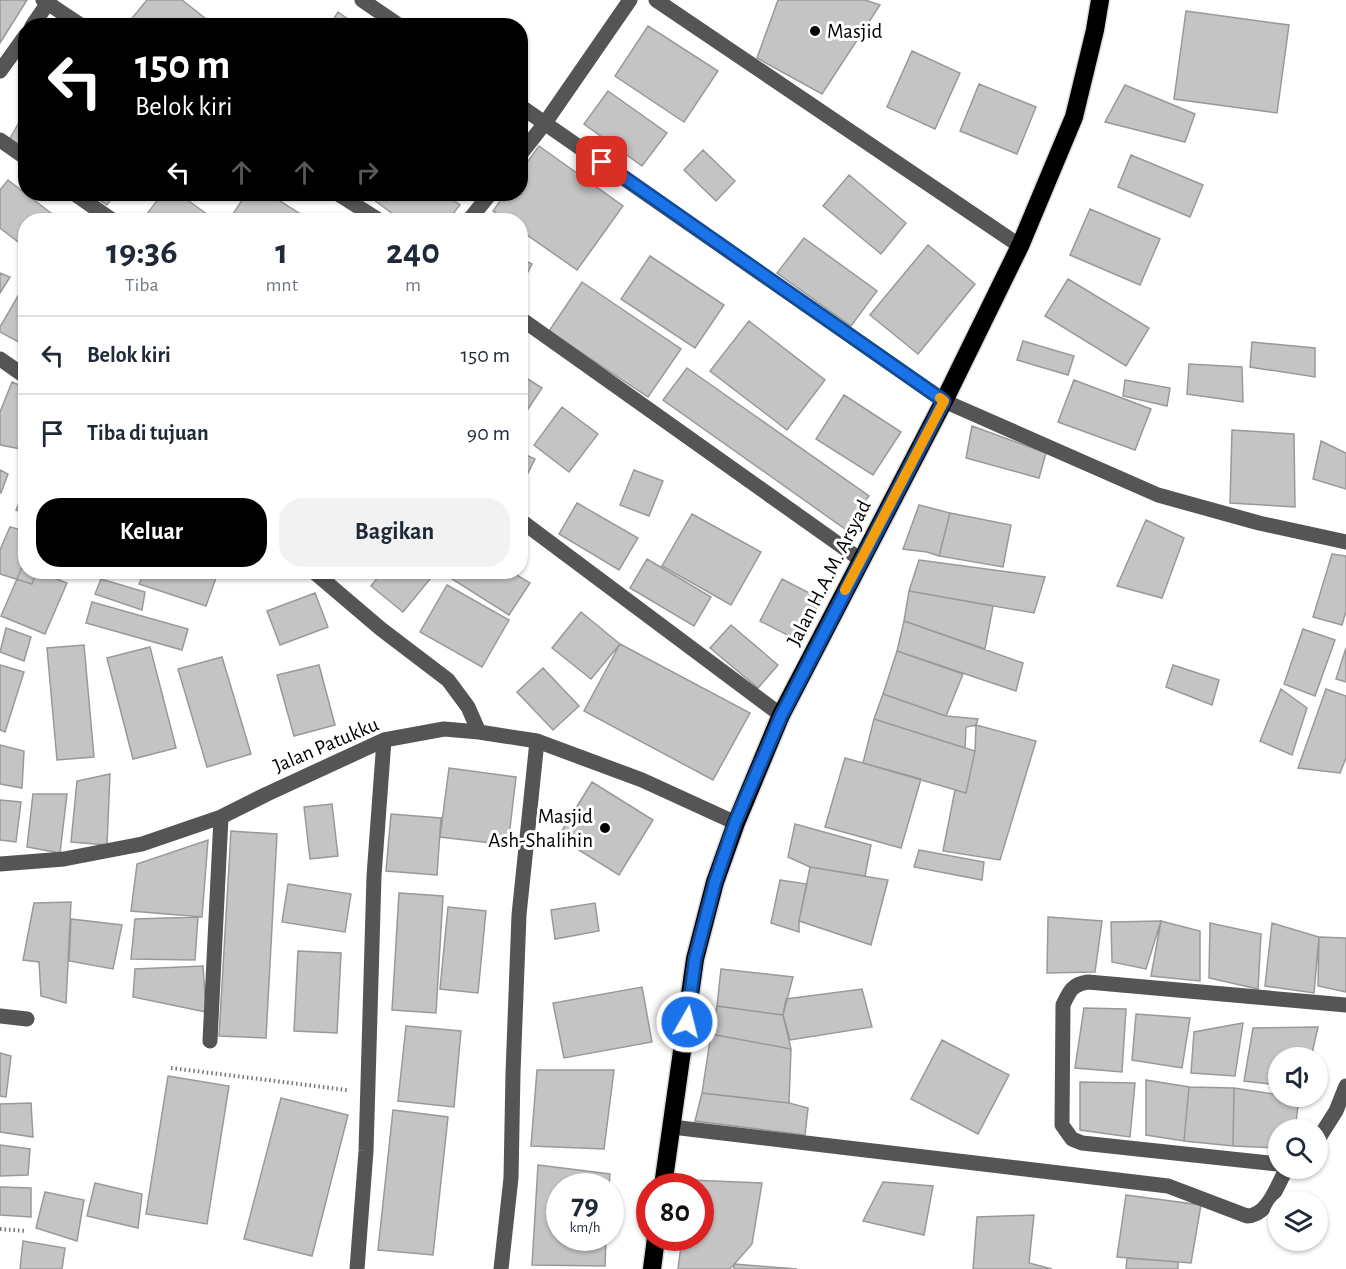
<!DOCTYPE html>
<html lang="id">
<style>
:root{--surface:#fff;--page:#f2f2f3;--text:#1f2937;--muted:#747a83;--line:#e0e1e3;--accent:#000}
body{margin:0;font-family:"Alegreya Sans",sans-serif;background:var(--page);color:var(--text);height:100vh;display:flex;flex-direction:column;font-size:22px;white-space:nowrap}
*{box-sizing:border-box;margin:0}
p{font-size:20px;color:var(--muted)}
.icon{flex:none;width:33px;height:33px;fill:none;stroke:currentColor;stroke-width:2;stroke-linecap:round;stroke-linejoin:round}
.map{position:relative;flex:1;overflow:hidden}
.drawer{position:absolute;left:18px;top:213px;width:510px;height:366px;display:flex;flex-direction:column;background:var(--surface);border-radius:24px;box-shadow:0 2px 4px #0004}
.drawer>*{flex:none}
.banner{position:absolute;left:18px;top:18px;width:510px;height:183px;border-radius:24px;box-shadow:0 2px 4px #0004;background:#000;color:#fff;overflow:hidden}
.tools{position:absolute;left:1268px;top:1047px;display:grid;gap:12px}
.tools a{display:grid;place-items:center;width:60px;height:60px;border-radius:50%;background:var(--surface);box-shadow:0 2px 4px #0004;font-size:30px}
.speed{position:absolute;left:546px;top:1173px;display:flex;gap:12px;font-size:30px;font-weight:700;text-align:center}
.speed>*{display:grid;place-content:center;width:78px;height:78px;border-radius:50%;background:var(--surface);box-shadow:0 2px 4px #0004;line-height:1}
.speed small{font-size:15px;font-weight:400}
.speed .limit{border:9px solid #d22;background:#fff;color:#111}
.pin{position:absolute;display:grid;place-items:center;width:51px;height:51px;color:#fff;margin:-26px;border-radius:12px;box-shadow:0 3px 9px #0006}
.me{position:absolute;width:66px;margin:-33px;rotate:8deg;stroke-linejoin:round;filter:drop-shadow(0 0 4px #0008)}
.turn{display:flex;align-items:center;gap:21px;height:126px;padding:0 18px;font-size:27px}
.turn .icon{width:78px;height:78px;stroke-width:2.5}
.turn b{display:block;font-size:42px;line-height:51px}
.lanes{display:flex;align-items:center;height:57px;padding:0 18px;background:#0003;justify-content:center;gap:30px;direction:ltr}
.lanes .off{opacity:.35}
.eta{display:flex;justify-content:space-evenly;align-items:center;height:102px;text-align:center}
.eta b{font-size:36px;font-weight:700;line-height:42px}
.action{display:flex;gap:12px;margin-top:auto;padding:12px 18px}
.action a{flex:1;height:69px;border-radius:24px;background:var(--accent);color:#fff;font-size:24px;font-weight:700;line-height:69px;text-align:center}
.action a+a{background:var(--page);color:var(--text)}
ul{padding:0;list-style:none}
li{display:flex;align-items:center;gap:18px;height:78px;padding:0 18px;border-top:2px solid var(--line)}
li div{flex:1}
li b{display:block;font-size:22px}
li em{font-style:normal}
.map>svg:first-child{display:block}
.building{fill:#c4c4c4;stroke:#999;stroke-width:1.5}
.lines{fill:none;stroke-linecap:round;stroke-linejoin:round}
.highway-casing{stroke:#dbdbdb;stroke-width:21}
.path{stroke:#777;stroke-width:4;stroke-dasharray:1.5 3;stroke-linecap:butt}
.minor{stroke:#555;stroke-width:15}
.highway{stroke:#000;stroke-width:18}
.route-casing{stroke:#114b97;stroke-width:15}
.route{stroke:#1a73e8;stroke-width:10}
.slow{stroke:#f59e0b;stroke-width:10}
.poi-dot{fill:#000;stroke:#fff;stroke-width:2}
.labels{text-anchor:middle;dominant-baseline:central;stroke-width:6;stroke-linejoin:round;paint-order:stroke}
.poi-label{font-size:21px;fill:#000;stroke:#fff;text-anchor:start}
.street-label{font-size:21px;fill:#000;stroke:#fff}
</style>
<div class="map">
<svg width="1346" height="1269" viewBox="0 0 1346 1269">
<rect width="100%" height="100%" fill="#fff"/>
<path class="building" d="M0,0H27L0,43Z
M147,0H182L215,26H134L129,22Z
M778,0H865L880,5L822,94L757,58Z
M1186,11L1289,25L1277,113L1174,99Z
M338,12L358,26H329Z
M648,26L718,71L684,122L615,76Z
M912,51L960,73L935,129L887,107Z
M979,84L1036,107L1017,154L960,131Z
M1125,85L1195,114L1185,142L1105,122Z
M608,91L667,133L642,166L584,124Z
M26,110V151L8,142Z
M539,146L623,206L577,270L520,230V220H507L493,211L505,194H520V172Z
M703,150L735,181L716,201L684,170Z
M1131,155L1203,185L1190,217L1118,187Z
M849,175L906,223L881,254L823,206Z
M8,180L60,220H26V248L0,228V190Z
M90,194H115L107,205Z
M162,194H179L215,220H146L143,219Z
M246,194H269L310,220H236L231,217Z
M366,194H445L460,205L448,220H401Z
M1090,209L1160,239L1140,285L1070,255Z
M804,238L877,291L851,326L777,273Z
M928,245L975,284L918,354L870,315Z
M650,256L724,305L695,348L621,299Z
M520,258L532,264L520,287Z
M0,273L10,277L0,293Z
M1068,279L1149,328L1126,366L1045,316Z
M26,282V346L0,332V327Z
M582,282L681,349L648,397L549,331Z
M749,321L825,380L787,430L710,371Z
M1023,341L1074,356L1068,375L1017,360Z
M1252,342L1315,348V377L1250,367Z
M1189,364L1242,367L1243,402L1187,394Z
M687,368L869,496L845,529L663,400Z
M520,374L542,388L520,421Z
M1074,380L1151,409L1135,450L1058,422Z
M1125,380L1170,388L1167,406L1123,396Z
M12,382L26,388V450L0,445V412Z
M844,395L901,432L873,475L816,439Z
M562,407L598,434L569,472L534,445Z
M972,426L1046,453L1039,478L966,458Z
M1232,430L1294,434L1295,507L1230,503Z
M1321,441L1346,453V489L1313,479Z
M520,452L535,459L520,489Z
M0,470L8,474L1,493H0Z
M634,470L663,481L649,516L620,505Z
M26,486V514L16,510Z
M577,503L638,538L619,570L559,534Z
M919,505L950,513L939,556L927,552L903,549Z
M950,513L1011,525L1003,567L939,556Z
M692,514L761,552L731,605L662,566Z
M1146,520L1184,538L1162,598L1117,586Z
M10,527L26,531V572H36L32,584L0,574V550Z
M1332,554L1346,556V611L1342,625L1313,617Z
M647,559L711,597L694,626L630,588Z
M919,560L1045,577L1034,613L909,591Z
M23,565L26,566V572H38L67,583L45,634L1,616Z
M105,572H131L129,578Z
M144,572H206L217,575L206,606L139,584Z
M382,572H433L435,573L403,612L371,586Z
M441,572H512L530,583L509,615Z
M101,579L145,592L142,610L95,594Z
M782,579L821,599L799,641L760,621Z
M447,585L509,620L482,667L420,632Z
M909,591L993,606L985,649L904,621Z
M315,593L328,627L280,645L267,611Z
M92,602L188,629L182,650L86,623Z
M581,612L620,644L591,679L552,648Z
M904,621L1023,663L1016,691L897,651Z
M731,625L778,665L758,688L710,648Z
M6,628L31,637L24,661L0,652Z
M1303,629L1335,640L1315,696L1284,684Z
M620,644L750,713L713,780L584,711Z
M84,645L94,757L57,760L47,648Z
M150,647L176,748L133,759L107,658Z
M1346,648V682L1336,679Z
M897,651L963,674L946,716L883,694Z
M222,657L251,754L207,767L178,669Z
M0,665L24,672L5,732L0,730Z
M319,665L335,725L294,736L277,675Z
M1173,665L1219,680L1212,705L1166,687Z
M543,668L579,706L553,730L517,692Z
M1281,689L1307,708L1292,755L1260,741Z
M1326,689L1346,696V758L1340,773L1298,768Z
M883,694L946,716L978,719L976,725L966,727L965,748L874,719Z
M874,719L975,751L966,793L863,763Z
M976,725L1036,741L1000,860L943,851L955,790L966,793L975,751Z
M0,745L24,751L22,788L0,784Z
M845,758L921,779L901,848L825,827Z
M449,768L516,777L508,845L440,837Z
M110,774L107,845L71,842L77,781Z
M592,782L653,820L619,875L558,837Z
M33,794H67L60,853L27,847Z
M0,800L21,802L16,842L0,840Z
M332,804L338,856L310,859L304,807Z
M391,814L441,818L437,875L386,871Z
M795,824L871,845L865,876L810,867L788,857Z
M231,831L277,834L266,1038L219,1036Z
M208,840L202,917L131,911L137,864Z
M919,850L984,862L982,880L914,867Z
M810,867L888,880L871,945L799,921Z
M780,880L807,884L799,921V932L771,923Z
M288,884L351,894L345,932L282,922Z
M399,893L443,896L436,1013L392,1010Z
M71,902L66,1003L41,996L39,962L23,960L34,903Z
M595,903L599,931L555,939L551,910Z
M448,907L486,911L478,993L440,989Z
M198,917L195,960L131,959L135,919Z
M1048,917L1102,921L1095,972L1047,973Z
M71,919L122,925L113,969L69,961Z
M1161,921L1200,931V981L1151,976Z
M1161,921L1146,969L1112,962L1111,922Z
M1210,923L1261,934L1258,989L1209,978Z
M1272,923L1319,937L1314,993L1265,986Z
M1319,937L1346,938V992L1318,986Z
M298,951L341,953L337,1033L294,1031Z
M203,966L206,1012L133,997L135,969Z
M721,969L793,977L783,1015L717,1006Z
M642,987L652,1042L564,1058L553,1003Z
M862,989L872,1027L790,1040L783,1015L786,999Z
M717,1006L783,1015L791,1049L711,1034Z
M1084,1008L1126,1009L1122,1072L1075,1068Z
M1136,1014L1190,1018L1182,1068L1132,1060Z
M1243,1023L1235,1076L1191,1073L1194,1032Z
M406,1026L461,1031L454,1107L398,1101Z
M1318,1027L1311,1058H1278V1085L1244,1081L1253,1028Z
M711,1034L791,1049L789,1103L702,1093Z
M942,1040L1009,1075L978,1134L911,1099Z
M0,1053L11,1056L6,1097L0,1096Z
M537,1070H614L604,1149L531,1146Z
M168,1076L229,1086L207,1224L146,1214Z
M1146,1080L1189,1087L1184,1141L1146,1135Z
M1080,1082L1135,1083L1130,1137L1080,1130Z
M1189,1087L1234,1088L1233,1146L1184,1141Z
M1234,1088L1299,1098L1295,1130H1278V1148L1233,1146Z
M702,1093L789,1103L808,1108L805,1135L695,1121Z
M281,1098L348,1115L312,1256L244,1239Z
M31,1103L33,1137L0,1132V1104Z
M393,1110L448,1117L433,1255L378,1250Z
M0,1145L30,1149L28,1175L0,1176Z
M538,1165L610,1174L609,1186H560V1238H606L605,1266L532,1265Z
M690,1180L762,1183L752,1244L730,1269H678L682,1238H700V1186H689Z
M883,1182L933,1186L924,1235L863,1221Z
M95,1183L142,1194L138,1228L87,1216Z
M0,1187L31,1188V1217L0,1215Z
M45,1192L84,1200L77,1241L36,1228Z
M1126,1195L1201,1205L1191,1263L1117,1257Z
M1034,1215L1029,1263L1052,1269H973L977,1217Z
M23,1241L65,1248L62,1269H20Z
M1127,1258L1178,1262V1269H1126Z
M734,1264L797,1269H734Z"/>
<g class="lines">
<defs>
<path id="highway" d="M663,1186L695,959L715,882L736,823L781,715L944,401L1020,246L1074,117L1095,30L1100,0
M652,1269L656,1238"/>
</defs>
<use href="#highway" class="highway-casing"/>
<path class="path" d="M171,1068L347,1090
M0,1229L26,1231"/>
<path class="minor" d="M43,0L82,26
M362,0L400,26
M656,0L1020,246
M32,26L50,0
M0,71L26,35
M520,106L944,401L1158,495L1259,523L1346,542
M0,140L26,158
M520,155L545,123L630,0
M75,194L112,220
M338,194L379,220
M469,220L490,194
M520,318L861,560
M0,359L26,377
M520,520L781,715
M314,572L381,629L448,680L468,707L479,732
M0,864L64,859L142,844L221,817L267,794L384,740L444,729L479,732L537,741L642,780L736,823
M0,1016L27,1019
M210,1041L221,817
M672,1127L1168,1186L1247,1216C1268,1216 1277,1185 1287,1168
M1317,1141L1336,1111L1346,1086
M1278,1164L1082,1143L1072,1139L1062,1125L1063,1005C1069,992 1072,984 1088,982L1346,1005
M357,1269L366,1151L374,876L384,740
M501,1269L511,1178L513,1073L519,915L537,741"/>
<use href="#highway" class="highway"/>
</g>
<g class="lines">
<defs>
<path id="route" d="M602,162L944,401L781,716L735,823L715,882L695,959L687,1022"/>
</defs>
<use href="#route" class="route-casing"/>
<use href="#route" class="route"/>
<path class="slow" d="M845,590L944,401L940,398"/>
</g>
<g class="poi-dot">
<circle cx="815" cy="31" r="6"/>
<circle cx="605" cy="828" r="6"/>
</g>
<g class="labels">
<g class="poi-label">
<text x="827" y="31">Masjid</text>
<text x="593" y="816" text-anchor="end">Masjid<tspan x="593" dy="24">Ash-Shalihin</tspan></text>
</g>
<g class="street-label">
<text transform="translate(829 573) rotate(-63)">Jalan H.A.M. Arsyad</text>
<text transform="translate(326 745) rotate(-23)">Jalan Patukku</text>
</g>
</g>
</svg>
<div class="tools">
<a><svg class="icon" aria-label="sound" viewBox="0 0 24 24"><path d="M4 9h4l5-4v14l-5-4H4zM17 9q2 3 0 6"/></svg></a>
<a><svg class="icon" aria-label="search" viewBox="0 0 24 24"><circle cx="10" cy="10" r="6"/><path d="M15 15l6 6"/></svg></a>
<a><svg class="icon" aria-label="layers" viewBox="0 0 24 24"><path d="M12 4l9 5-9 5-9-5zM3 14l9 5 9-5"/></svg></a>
</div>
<div class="speed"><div>79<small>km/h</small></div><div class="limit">80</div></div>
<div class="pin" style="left:602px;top:162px;background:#d93025"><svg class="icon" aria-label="arrive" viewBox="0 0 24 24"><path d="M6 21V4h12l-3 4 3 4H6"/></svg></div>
<svg class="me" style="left:687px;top:1022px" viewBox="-20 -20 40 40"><circle r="17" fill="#1a73e8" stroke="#fff" stroke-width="3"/><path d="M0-11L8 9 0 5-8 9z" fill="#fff"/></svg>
<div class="banner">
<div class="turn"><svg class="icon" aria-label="left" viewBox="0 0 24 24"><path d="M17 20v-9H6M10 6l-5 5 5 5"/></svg><div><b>150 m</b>Belok kiri</div></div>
<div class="lanes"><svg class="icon" aria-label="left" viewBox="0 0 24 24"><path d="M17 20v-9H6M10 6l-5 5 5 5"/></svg><svg class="icon off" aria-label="ahead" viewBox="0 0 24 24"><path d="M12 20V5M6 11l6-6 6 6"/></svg><svg class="icon off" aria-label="ahead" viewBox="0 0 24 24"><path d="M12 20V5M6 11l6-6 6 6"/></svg><svg class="icon off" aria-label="right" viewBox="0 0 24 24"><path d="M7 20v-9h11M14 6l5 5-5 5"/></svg></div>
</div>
<section class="drawer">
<div class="eta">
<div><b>19:36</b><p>Tiba</p></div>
<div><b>1</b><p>mnt</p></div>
<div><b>240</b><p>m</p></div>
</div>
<ul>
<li><svg class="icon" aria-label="left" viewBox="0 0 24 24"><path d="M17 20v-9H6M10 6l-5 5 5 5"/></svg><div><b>Belok kiri</b></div><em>150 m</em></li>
<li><svg class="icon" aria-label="arrive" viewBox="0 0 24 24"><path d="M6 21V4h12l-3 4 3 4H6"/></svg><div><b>Tiba di tujuan</b></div><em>90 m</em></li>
</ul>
<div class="action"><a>Keluar</a><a>Bagikan</a></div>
</section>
</div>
